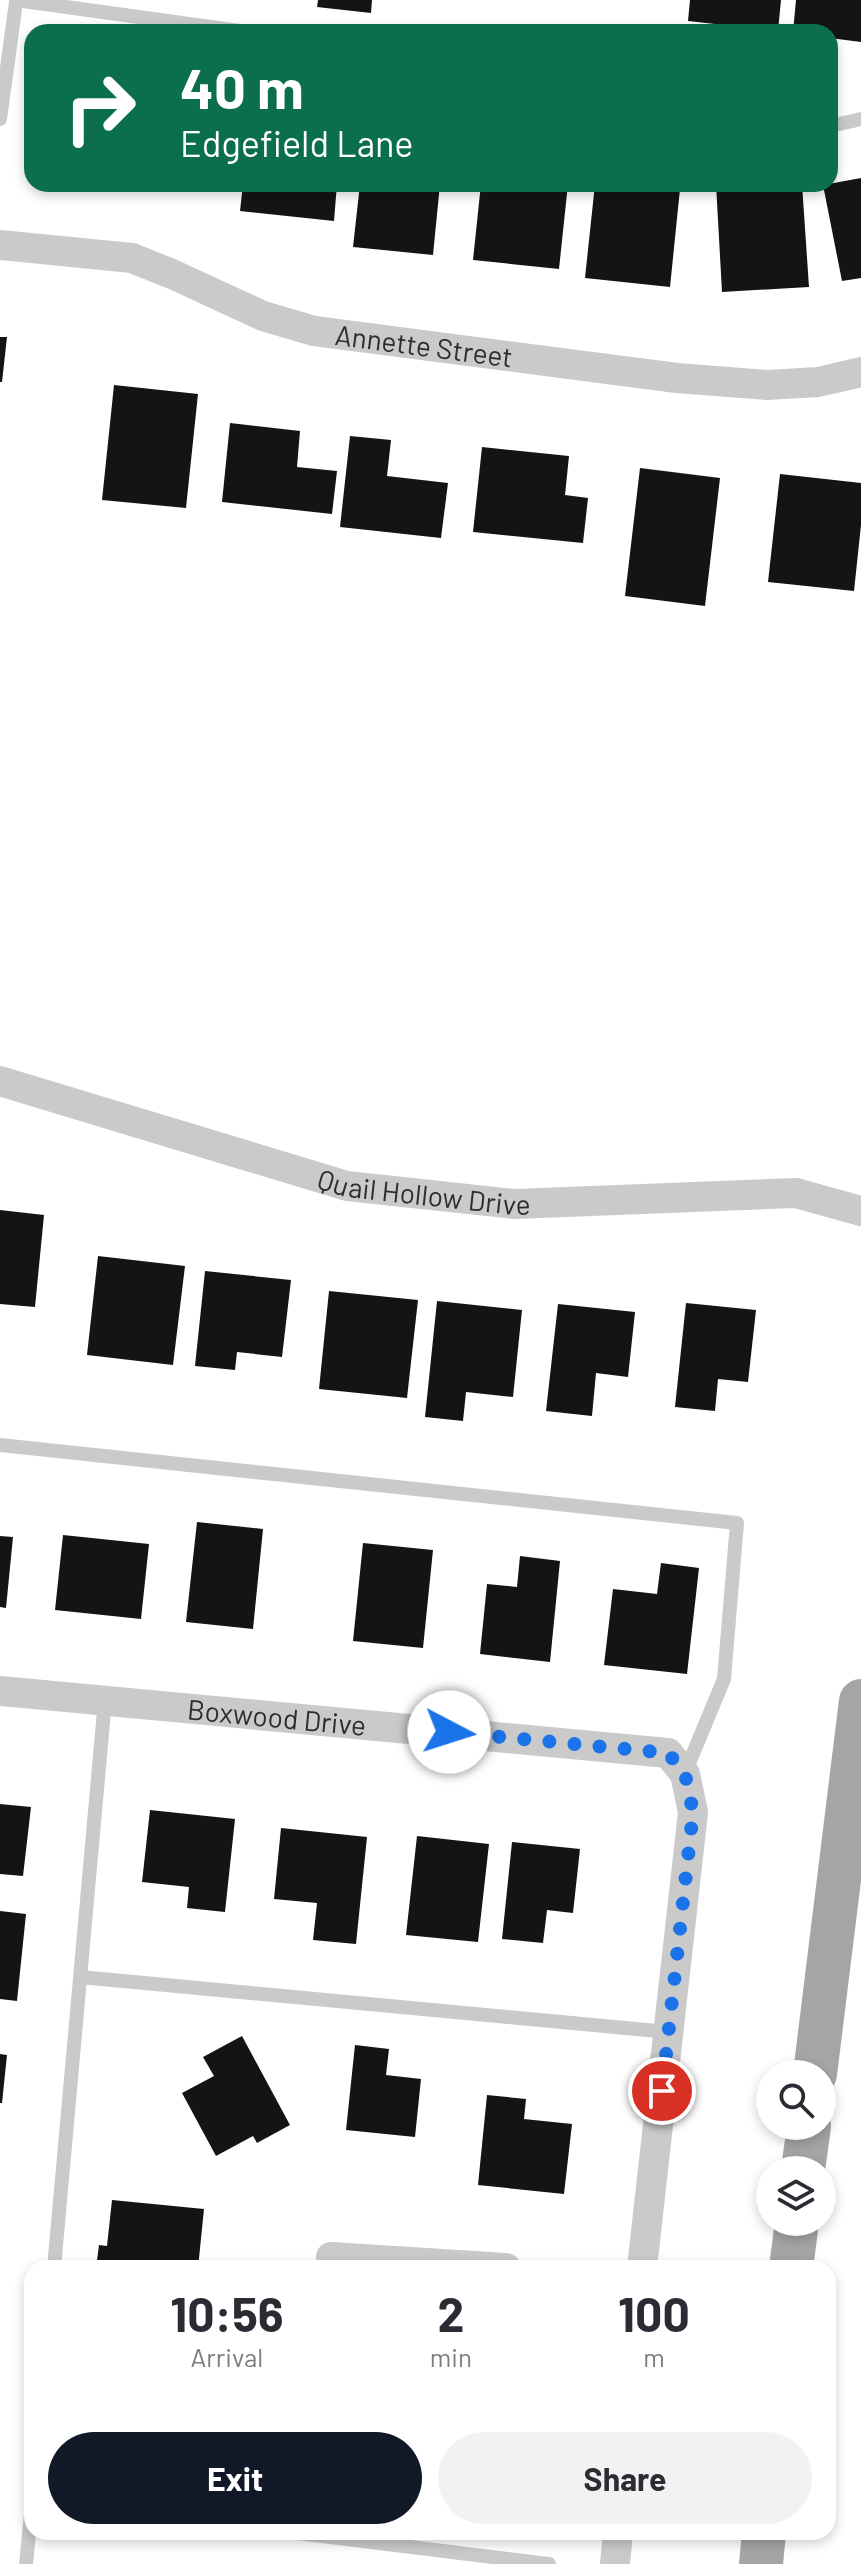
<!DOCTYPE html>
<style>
:root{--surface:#fff;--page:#f2f2f3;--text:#2b2b33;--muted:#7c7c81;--accent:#111827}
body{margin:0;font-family:Barlow,sans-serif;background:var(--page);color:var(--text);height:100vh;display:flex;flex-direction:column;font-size:30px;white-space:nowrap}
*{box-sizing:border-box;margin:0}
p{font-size:26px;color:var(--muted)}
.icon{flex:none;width:44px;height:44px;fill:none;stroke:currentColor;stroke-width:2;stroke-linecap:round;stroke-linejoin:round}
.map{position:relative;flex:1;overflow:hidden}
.sheet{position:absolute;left:24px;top:2260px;width:812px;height:280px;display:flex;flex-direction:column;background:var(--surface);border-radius:24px;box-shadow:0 4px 12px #0003}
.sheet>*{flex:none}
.hud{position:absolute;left:24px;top:24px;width:814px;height:168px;border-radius:24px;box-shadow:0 4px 12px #0003;background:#0b6e4f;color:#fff;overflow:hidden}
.controls{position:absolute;left:756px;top:2060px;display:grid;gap:16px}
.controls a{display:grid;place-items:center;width:80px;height:80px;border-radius:50%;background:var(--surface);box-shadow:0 4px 12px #0003;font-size:40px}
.pin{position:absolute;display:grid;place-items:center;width:68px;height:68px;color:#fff;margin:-34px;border:4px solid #fff;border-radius:50%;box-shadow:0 2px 8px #0007}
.me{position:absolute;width:88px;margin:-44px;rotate:95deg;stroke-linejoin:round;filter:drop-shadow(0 0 6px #0008)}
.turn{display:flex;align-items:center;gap:28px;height:168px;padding:0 24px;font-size:36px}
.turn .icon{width:104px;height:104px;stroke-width:2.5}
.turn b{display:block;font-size:56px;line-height:68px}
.eta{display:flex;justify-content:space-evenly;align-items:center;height:136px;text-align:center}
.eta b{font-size:48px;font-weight:700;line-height:56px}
.cta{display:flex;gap:16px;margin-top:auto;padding:16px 24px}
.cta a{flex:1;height:92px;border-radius:48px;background:var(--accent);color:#fff;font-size:32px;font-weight:700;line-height:92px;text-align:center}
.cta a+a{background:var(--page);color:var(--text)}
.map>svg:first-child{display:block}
.building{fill:#141414}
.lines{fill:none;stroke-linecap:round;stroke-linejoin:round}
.service{stroke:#cacaca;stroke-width:14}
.minor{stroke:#cacaca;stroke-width:30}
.primary{stroke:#a5a5a5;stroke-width:44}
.route{stroke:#1a73e8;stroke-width:14;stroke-dasharray:0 25.2}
.labels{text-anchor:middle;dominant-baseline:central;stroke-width:8;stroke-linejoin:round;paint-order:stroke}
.street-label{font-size:28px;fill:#2d2d2d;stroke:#fff}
</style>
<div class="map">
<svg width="861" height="2564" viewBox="0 0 861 2564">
<rect width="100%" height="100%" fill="#fff"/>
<path class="building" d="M318,0H372L371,13L317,7Z
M690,0H781L778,31L688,21Z
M796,0H861V42L830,38V32H793Z
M861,178V278L842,281L823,185Z
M243,184H337L334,221L240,211Z
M360,184H440L433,255L353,247Z
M481,184H568L559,269L473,260Z
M595,184H634L680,189L670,287L585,278Z
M716,184H802L809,287L722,292Z
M0,337H7L2,382H0Z
M114,385L198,394L186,508L102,500Z
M230,423L300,431L297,467L337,471L332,514L222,502Z
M350,436L391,440L387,476L448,483L441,538L340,527Z
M482,447L569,456L565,495L588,498L583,543L473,532Z
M640,468L720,478L705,606L625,596Z
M780,474L861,483V525L854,591L768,582Z
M0,1210L44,1215L35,1307L0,1304Z
M98,1256L185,1266L173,1365L87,1355Z
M205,1271L291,1280L282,1357L237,1352L235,1370L195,1366Z
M329,1291L418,1300L407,1398L319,1389Z
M437,1301L522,1310L513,1397L466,1392L463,1421L425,1417Z
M686,1303L756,1310L748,1382L718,1379L715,1411L675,1407Z
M558,1304L635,1312L628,1377L596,1373L592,1416L546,1411Z
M197,1522L263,1529L253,1629L186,1622Z
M63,1535L149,1544L141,1619L55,1610Z
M0,1536L13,1537L6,1608L0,1607Z
M363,1543L433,1550L423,1648L353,1641Z
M520,1556L560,1561L550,1662L480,1654L487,1584L517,1587Z
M661,1563L699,1568L687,1674L604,1665L613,1589L657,1594Z
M0,1804L31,1807L23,1876L0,1874Z
M150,1810L235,1819L225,1912L187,1908L189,1887L142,1882Z
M281,1828L367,1837L356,1944L313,1940L317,1903L274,1899Z
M417,1836L489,1844L478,1942L406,1935Z
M512,1842L580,1849L573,1913L547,1910L543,1943L502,1939Z
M0,1911L26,1914L17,2001L0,1999Z
M242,2036L290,2125L257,2143L253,2136L216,2156L182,2093L214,2076L203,2057Z
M355,2045L389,2049L386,2075L421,2079L415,2137L346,2130Z
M0,2054L7,2055L2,2103H0Z
M487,2095L526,2099L524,2119L572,2124L564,2194L478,2185Z
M112,2200L204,2209L198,2268H96L99,2245L107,2246Z"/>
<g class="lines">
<path class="service" d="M16,0L247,32
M0,119L16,2
M830,126L861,119
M0,1445L737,1523L724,1679L685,1773
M80,1977L668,2032
M54,2268L105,1700
M289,2532L549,2564
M26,2564L32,2504"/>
<g class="minor">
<path id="s1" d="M0,245L132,258L172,274L263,316L314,331L677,378L767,385L818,382L861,372"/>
<path id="s2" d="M0,1081L347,1186L515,1204L796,1193L861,1211"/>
<path id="s3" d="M0,1691L668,1753L685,1774L693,1812L642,2268"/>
<path d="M331,2257L506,2268"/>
<path d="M615,2564L618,2532"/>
</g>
<path class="primary" d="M815,2074L861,1701
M803,2170L809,2126
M791,2268L797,2222
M761,2564L764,2532"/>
</g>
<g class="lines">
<path class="route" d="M449,1732L668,1753L685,1774L693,1812L662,2091"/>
</g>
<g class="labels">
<g class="street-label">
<text stroke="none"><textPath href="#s1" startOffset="440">Annette Street</textPath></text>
<text stroke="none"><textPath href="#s2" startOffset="440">Quail Hollow Drive</textPath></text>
<text stroke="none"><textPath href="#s3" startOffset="278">Boxwood Drive</textPath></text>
</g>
</g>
</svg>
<div class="controls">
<a><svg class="icon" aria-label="search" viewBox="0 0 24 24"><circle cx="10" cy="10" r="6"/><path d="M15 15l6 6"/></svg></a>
<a><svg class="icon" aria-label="layers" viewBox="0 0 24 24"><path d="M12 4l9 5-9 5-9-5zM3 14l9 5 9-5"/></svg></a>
</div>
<div class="pin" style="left:662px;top:2091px;background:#d93025"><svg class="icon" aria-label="arrive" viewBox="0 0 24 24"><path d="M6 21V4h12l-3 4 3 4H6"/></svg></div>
<svg class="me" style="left:449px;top:1732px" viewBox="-20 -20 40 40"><circle r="19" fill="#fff"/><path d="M0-13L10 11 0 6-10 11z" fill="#1a73e8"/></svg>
<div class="hud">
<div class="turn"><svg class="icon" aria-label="right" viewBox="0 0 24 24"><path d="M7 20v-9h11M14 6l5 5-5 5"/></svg><div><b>40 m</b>Edgefield Lane</div></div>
</div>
<section class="sheet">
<div class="eta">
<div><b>10:56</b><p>Arrival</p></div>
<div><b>2</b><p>min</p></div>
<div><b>100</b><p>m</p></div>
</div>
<div class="cta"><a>Exit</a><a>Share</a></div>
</section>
</div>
